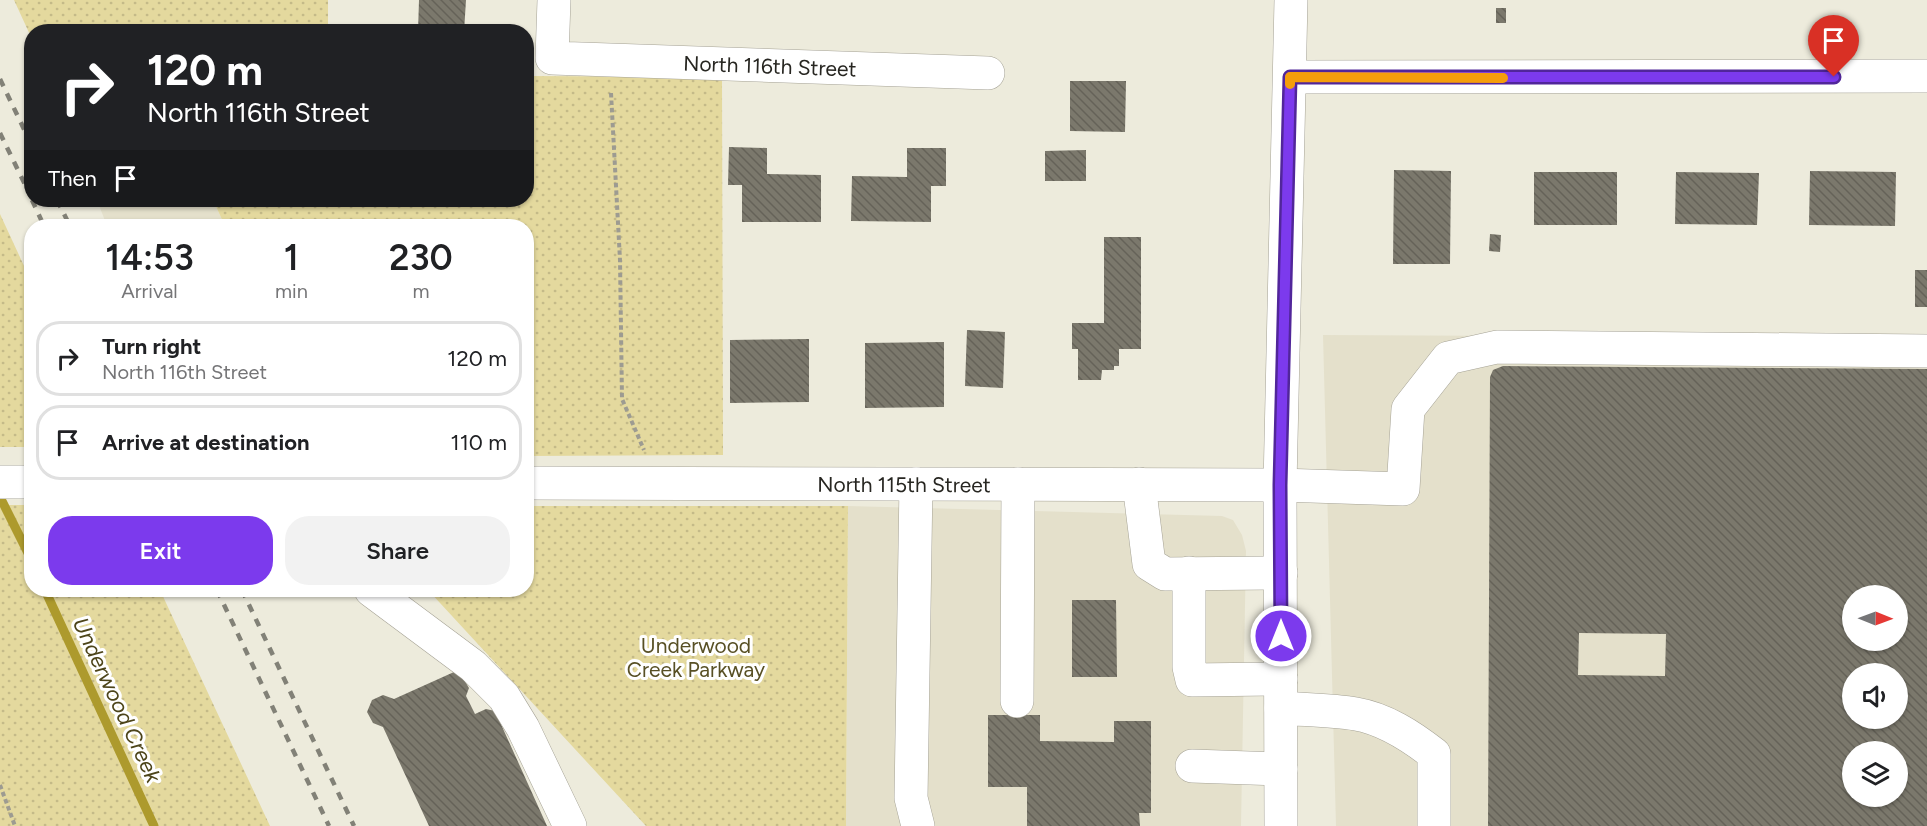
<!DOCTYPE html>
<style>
:root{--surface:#fff;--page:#f2f2f2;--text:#202124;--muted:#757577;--line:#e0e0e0;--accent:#7c3aed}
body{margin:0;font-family:Figtree,sans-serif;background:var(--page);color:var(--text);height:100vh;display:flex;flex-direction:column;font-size:22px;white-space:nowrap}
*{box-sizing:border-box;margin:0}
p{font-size:20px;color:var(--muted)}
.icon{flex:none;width:33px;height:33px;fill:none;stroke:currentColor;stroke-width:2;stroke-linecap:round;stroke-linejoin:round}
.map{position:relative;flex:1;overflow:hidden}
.side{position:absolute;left:24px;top:219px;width:510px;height:378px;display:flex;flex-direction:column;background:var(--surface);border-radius:24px;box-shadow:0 2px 4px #0004}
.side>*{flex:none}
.banner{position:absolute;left:24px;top:24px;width:510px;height:183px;border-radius:24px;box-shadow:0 2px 4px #0004;background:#202124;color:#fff;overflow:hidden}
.needle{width:39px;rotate:91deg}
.buttons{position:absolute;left:1842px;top:585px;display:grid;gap:12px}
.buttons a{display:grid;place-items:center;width:66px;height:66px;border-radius:50%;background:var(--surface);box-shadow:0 2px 4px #0004;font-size:30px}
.pin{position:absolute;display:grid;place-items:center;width:51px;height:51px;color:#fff;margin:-62px -26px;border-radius:50% 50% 50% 0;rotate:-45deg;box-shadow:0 0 6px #0007}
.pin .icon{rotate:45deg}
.me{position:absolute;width:66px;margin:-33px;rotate:0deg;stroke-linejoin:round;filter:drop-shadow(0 0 4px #0008)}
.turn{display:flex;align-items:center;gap:21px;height:126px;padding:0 24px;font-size:27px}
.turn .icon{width:78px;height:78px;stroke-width:2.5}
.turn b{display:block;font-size:42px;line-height:51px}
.then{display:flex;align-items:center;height:57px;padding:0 24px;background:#0003;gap:12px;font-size:22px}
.eta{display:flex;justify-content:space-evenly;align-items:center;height:102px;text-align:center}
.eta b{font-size:36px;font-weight:600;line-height:42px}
.button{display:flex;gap:12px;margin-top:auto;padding:12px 24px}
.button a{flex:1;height:69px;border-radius:24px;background:var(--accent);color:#fff;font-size:24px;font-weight:600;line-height:69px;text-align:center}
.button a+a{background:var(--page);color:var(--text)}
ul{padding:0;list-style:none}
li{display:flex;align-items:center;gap:18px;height:75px;margin:0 12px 9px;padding:0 12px;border:3px solid var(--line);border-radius:24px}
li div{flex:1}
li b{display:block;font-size:22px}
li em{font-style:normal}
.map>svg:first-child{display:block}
.built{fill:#e4e0cb;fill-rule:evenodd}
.park{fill:url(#park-dots)}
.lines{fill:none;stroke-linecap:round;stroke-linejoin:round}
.stream{stroke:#ad9a2d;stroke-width:9}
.building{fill:url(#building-back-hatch);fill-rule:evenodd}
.minor-casing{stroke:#a5a295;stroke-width:34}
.path{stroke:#9d9b91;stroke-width:4;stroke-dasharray:4.5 3;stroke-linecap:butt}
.minor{stroke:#fff;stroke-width:33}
.rail{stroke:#828177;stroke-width:4.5;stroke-dasharray:8 8;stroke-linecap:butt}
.route-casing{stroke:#51269a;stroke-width:15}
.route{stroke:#7c3aed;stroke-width:10}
.slow{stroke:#f59e0b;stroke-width:10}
.labels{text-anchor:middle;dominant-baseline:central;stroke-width:6;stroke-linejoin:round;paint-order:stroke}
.street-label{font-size:21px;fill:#272621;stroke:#fff}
.park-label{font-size:21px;fill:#585025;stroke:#fff}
.water-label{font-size:22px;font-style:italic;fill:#4d451a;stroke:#fff}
</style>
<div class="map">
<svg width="1927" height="826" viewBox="0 0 1927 826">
<defs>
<pattern id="park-dots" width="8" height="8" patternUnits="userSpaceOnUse" patternTransform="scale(1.5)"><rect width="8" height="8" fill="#e4d99e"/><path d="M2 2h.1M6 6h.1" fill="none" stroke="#c4ba88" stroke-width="1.8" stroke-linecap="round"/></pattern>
<pattern id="building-back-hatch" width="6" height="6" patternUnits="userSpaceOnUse" patternTransform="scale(1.5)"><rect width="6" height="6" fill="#7b786c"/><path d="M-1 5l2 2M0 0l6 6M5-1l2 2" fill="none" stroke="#656258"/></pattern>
</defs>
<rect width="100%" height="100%" fill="#edebdc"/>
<path class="built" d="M97,200H213L225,226H107Z
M1323,335L1927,338V826H1336ZM1852,596H1898V640H1852ZM1852,674H1898V718H1852ZM1852,752H1898V796H1852Z
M848,506L1222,516L1233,520L1242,535L1246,551L1241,826H846Z"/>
<path class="park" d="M14,0H328V31L32,32L31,37Z
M527,76L722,77L723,455L527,456L526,226H225L213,200H526Z
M0,214L31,281V447H0Z
M0,505H31L32,590H160L270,826H0Z
M527,506H848L846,826H646L428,590H526Z"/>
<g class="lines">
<path class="stream" d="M0,497L32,561
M45,590L154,826"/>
</g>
<path class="building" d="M419,0H466L464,32H418Z
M1496,8H1506V23H1496Z
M1070,81H1126L1125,132L1070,131Z
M729,147L767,148V174L821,175V222H742V185H728Z
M907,148H946V186H931V222L851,221L852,176L907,177Z
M1086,150V181H1045V151Z
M1394,170L1451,171L1450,264H1393Z
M1810,171L1896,172L1895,226L1809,225Z
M1534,172H1617V225H1534Z
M1676,172L1759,173L1757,225L1675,224Z
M1490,234L1501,235L1500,252L1489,251Z
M1104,237H1141V349H1119V366H1114V370H1102L1101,380H1078V349H1072V323H1104Z
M1915,270H1927V307H1915Z
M967,330L1005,332L1003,388L965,386Z
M809,339V402L730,403V340Z
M944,342V407L865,408V343Z
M1503,366L1927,369V826H1488L1490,377L1493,370ZM1852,596H1898V640H1852ZM1579,633L1666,634L1665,676L1578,675ZM1852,674H1898V718H1852ZM1852,752H1898V796H1852Z
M1072,600H1116L1117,677H1072Z
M454,672L460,673L469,688L466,696L475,714L486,709L495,711L547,826H429L383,727L373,723L367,712L372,700L383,695L394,699Z
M988,715H1040V741L1114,742V721H1151V813H1139L1140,826H1027V787H988Z"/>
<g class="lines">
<defs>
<g id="minor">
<path id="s1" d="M554,0L552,58L988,73"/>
<path d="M1290,77L1927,76"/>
<path d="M0,482H32"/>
<path id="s2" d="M526,483L1280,485L1403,489L1408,409L1448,358L1497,347L1927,351"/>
<path d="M916,484L911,798L918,826"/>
<path d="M1139,484L1149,564L1165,574L1281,573"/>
<path d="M1189,573V667L1192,680L1281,679"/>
<path d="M371,590L473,666L504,697L523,728L570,826"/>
<path d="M1017,701L1018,484"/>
<path d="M1281,708C1306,710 1332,710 1356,714C1385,719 1411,736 1434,754V826"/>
<path d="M1192,766L1281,769"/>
<path d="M1281,826L1280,485L1291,0"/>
</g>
</defs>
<use href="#minor" class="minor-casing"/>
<path class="path" d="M611,93L620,260L622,399L644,450
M0,785L15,826"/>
<use href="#minor" class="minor"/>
<path class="rail" d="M0,79L32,146
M0,133L32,199
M32,200L44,226
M57,200L70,226
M217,590L329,826
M242,590L354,826"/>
</g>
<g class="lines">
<defs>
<path id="route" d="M1281,636L1280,485L1290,77H1834"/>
</defs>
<use href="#route" class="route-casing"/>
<use href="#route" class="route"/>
<path class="slow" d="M1290,84V77L1503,78"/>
</g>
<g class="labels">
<g class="street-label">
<text stroke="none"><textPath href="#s1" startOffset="276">North 116th Street</textPath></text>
<text stroke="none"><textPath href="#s2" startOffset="378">North 115th Street</textPath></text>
</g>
<g class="park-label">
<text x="696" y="645">Underwood<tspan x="696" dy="24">Creek Parkway</tspan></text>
</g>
<g class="water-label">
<text transform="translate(117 700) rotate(65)">Underwood Creek</text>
</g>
</g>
</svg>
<div class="buttons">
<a><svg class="needle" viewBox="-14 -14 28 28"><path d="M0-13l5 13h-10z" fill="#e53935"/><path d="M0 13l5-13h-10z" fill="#757577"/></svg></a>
<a><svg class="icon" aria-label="sound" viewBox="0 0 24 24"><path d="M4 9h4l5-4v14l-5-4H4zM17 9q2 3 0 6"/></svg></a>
<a><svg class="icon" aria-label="layers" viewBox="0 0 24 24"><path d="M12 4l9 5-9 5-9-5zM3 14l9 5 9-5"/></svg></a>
</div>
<div class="pin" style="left:1834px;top:77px;background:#d93025"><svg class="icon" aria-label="arrive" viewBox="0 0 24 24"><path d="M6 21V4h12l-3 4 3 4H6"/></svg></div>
<svg class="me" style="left:1281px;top:636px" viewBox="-20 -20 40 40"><circle r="17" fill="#7c3aed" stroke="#fff" stroke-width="3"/><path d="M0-11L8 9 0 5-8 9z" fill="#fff"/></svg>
<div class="banner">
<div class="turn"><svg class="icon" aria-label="right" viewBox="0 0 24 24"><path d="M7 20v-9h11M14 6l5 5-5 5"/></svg><div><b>120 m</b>North 116th Street</div></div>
<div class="then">Then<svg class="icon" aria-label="arrive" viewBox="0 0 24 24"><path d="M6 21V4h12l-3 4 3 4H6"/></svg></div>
</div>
<section class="side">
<div class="eta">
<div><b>14:53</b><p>Arrival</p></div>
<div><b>1</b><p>min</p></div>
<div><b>230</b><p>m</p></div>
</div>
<ul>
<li><svg class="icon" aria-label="right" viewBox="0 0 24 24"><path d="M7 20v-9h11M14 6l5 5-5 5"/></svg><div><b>Turn right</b><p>North 116th Street</p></div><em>120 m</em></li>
<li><svg class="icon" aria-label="arrive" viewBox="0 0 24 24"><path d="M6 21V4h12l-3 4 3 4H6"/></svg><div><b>Arrive at destination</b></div><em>110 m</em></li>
</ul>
<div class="button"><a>Exit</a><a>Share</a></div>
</section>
</div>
